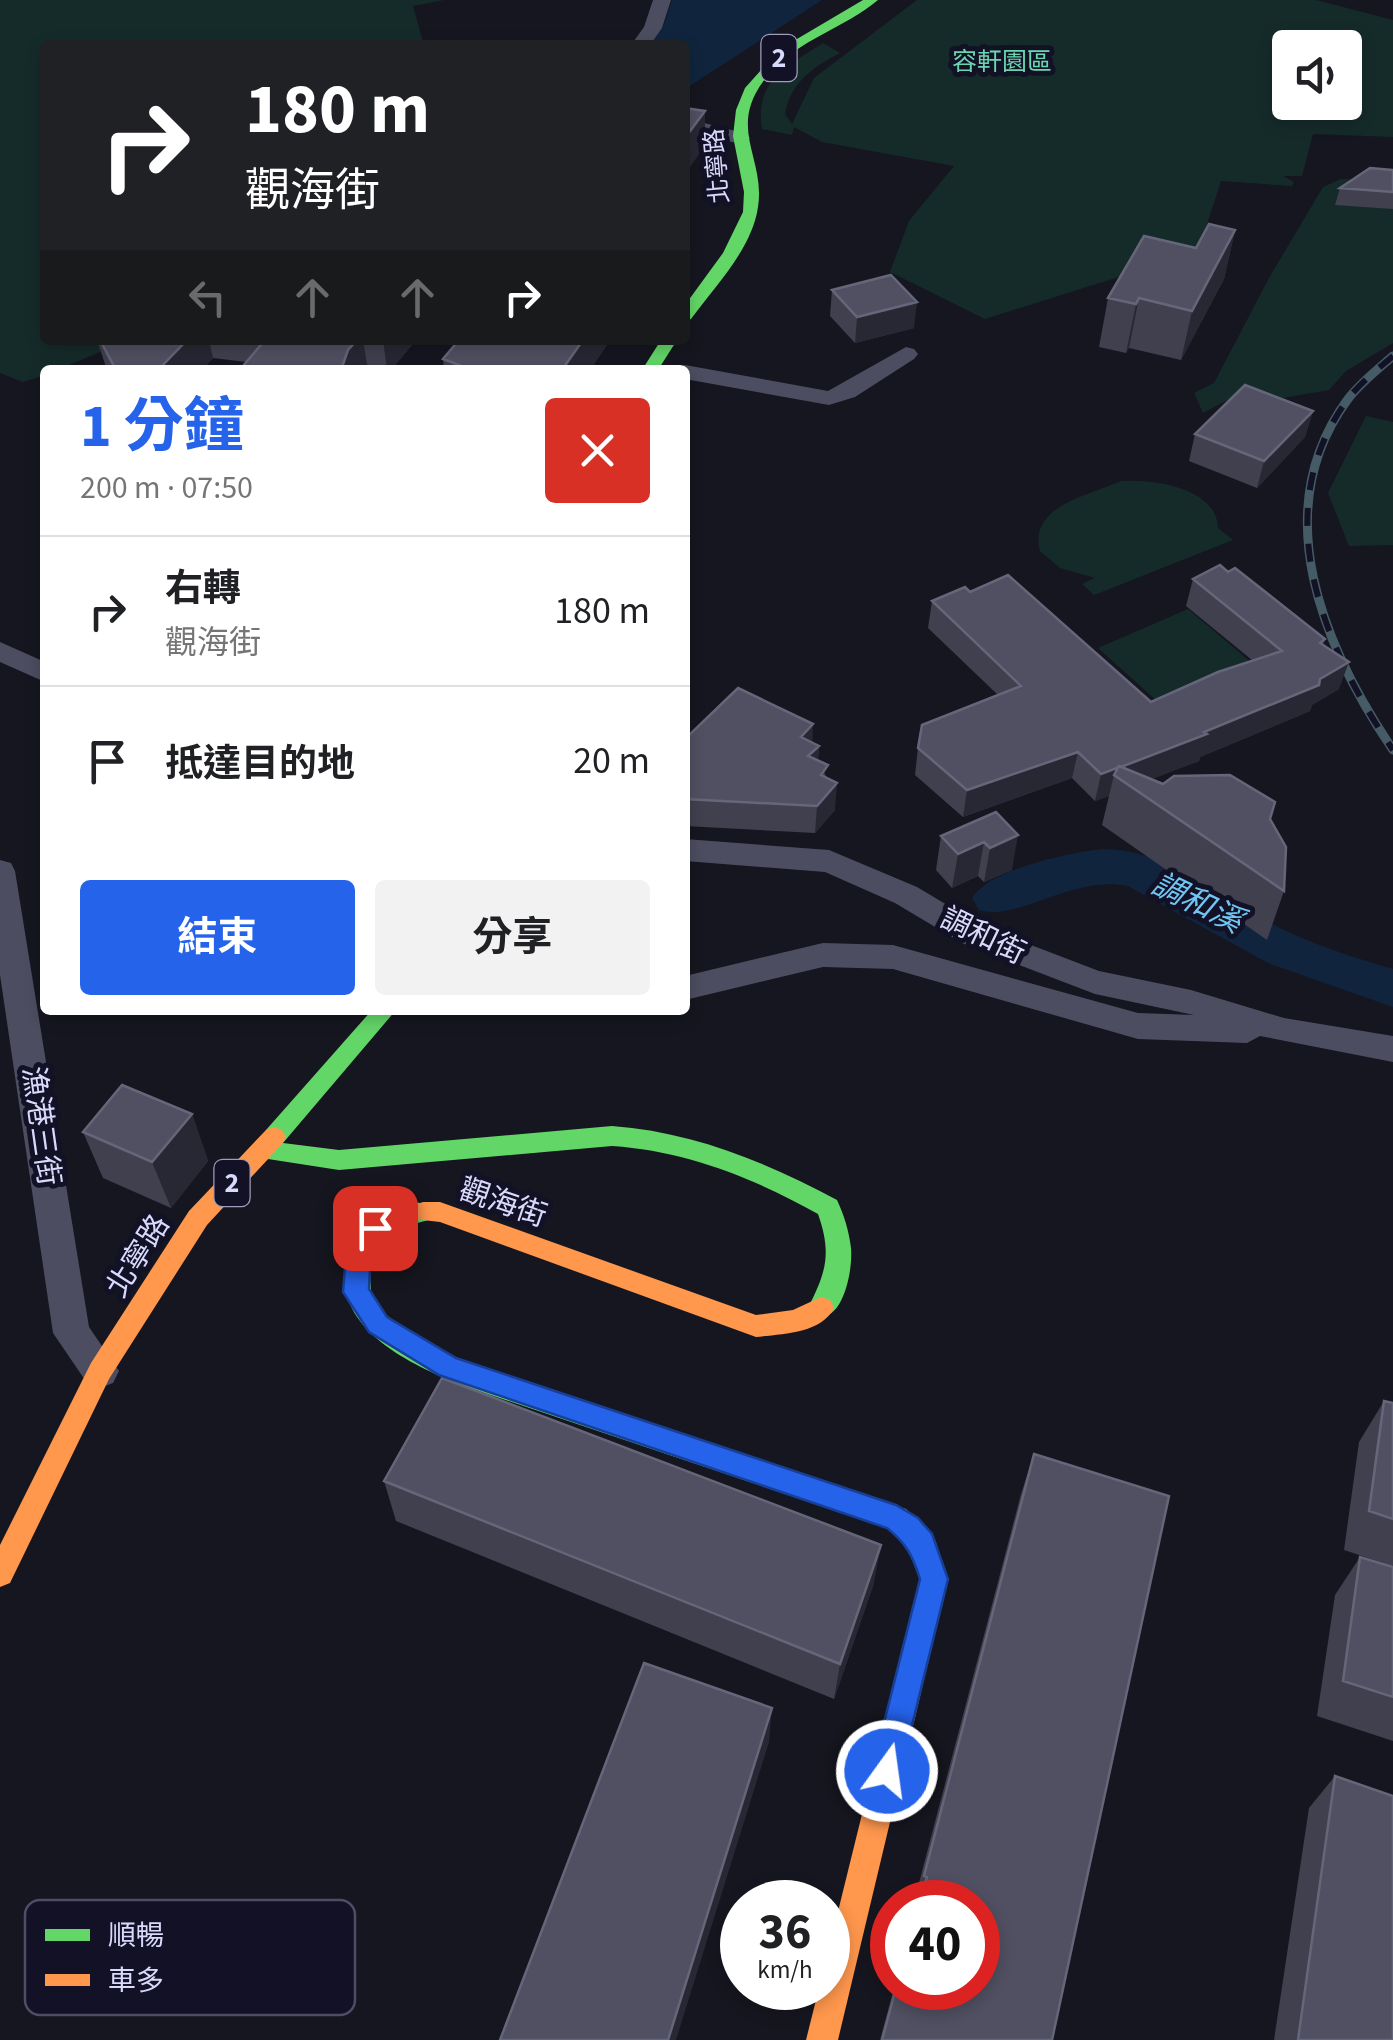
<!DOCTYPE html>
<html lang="zh-TW">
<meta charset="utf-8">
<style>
:root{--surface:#fff;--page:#f2f2f2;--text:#202124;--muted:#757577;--line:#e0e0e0;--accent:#2563eb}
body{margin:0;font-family:"Source Sans 3","Noto Sans TC",sans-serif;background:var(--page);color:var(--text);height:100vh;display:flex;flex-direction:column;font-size:38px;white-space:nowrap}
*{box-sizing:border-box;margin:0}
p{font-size:32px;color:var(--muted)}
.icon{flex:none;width:55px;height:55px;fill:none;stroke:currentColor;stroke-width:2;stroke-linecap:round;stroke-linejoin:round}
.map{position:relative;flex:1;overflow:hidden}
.drawer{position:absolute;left:40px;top:365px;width:650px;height:650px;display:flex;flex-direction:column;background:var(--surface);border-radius:10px;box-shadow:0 5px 15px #0003}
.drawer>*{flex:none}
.hud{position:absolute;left:40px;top:40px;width:650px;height:305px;border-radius:10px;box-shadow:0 5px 15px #0003;background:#202124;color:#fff;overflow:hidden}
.tools{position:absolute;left:1272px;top:30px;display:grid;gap:20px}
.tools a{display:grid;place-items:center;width:90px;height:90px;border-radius:10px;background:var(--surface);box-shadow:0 5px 15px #0003;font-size:50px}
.speed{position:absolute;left:720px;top:1880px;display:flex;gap:20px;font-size:50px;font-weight:700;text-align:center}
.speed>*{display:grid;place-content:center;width:130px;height:130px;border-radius:50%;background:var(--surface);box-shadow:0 5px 15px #0003;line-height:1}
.speed small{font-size:25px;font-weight:400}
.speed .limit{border:15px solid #d22;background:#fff;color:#111}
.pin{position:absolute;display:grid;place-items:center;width:85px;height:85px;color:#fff;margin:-42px;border-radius:20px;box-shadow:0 5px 15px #0006}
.me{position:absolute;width:110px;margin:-55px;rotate:14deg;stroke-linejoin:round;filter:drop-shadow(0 0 8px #0008)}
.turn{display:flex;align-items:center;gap:35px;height:210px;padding:0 40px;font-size:45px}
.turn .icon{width:130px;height:130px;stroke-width:2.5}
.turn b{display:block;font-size:70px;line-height:85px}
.lanes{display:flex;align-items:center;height:95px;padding:0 40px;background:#0003;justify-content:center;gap:50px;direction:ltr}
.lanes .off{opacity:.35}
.round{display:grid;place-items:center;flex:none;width:105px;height:105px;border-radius:10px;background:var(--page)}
.overview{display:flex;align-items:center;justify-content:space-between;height:170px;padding:0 40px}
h1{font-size:60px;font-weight:700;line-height:75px;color:var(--accent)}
.cta{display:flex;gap:20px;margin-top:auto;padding:20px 40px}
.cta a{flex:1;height:115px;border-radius:10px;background:var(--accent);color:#fff;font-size:40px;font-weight:700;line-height:115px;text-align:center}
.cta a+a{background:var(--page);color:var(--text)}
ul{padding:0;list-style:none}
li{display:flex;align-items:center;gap:30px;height:150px;padding:0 40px;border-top:2px solid var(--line)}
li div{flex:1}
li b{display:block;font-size:38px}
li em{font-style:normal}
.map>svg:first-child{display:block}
.green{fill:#152b2a;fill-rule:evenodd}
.water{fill:#10253d}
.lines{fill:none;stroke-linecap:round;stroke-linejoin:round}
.river{fill:#10253d;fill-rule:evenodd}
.street{fill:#4c4d60;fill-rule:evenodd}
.fast{fill:#63d668;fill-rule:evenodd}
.slow{fill:#ff974d;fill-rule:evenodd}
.rail-casing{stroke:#455c67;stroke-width:9}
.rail{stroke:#121125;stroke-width:6;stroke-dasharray:18;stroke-linecap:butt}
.wall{fill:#40404f}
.shaded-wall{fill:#282834}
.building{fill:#505062;stroke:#66667a;stroke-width:2.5}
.route{fill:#2563eb;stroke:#184099;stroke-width:2.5}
.labels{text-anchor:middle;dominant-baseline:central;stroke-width:10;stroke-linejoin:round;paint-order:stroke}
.far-park-label{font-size:25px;fill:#6ad6af;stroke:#121125}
.far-street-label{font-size:25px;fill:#d9d9fc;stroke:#121125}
.shield{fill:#121125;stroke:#9d9dbc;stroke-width:2.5}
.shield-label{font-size:28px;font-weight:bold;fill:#d9d9fc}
.street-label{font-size:30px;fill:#d9d9fc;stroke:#121125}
.water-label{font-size:32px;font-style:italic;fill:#70c5f3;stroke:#121125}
.key{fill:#121125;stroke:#4e4d66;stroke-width:2.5}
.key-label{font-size:28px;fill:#d9d9fc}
</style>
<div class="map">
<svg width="1393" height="2040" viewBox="0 0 1393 2040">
<rect width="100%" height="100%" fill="#161620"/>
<path class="green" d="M0,0H444L413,6L424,45H45V340H129L57,370H45V375L23,382L0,373Z
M917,0H1316L1393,20V137L1313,134L1302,176H1283L1294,182L1292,186L1221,181L1198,252L985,319L890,272L909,221L954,166L822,142L794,127L792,135L762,129C754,80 787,67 823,43L840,53C812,68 791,82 785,114L792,124L814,78ZM1290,48H1345V102H1290Z
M1341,179L1393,181V343L1346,371L1329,390L1266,401L1239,394L1203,413L1194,393L1214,383L1269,278L1323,187Z
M1366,416L1393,422V545L1349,546L1328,493Z
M1121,481C1152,479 1217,487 1218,528L1233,540L1094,595L1082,584L1095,578L1060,568L1040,551C1028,506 1088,496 1121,481Z
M1188,609L1259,669L1167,710L1098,648Z"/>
<path class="water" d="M672,0H822L685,89V45H649L664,25Z"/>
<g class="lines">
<path class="river" d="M1102,849C1167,849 1215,895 1270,923C1309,943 1351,957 1393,969V1007L1268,963L1128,886C1071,875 1019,922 979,910L972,898C989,869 1069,853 1102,849Z"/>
<path class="street" d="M653,0H671L662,28L650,45H631L644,27Z
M685,118L747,134L750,138L740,144L685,130Z
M906,347L914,349L918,354L914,359L855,397L829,405L685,379V370H675L685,365L828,391Z
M0,642L45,662V682L0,662Z
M685,839L829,850L917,887L984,927L1099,971L1191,990L1284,1018L1393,1036V1062L1260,1036L1247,1043L1138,1039L893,969L823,967L685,1000V976L823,943L893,945L1138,1013L1194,1015L1095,994L962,943L895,903L825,872L685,861Z
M0,860L11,863L15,871L89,1327L119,1371L113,1383L100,1388L87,1383L53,1333L0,975Z"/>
<path class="fast" d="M863,0H878C845,28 799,39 769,74C724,127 766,156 758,207C752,249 715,286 691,319L685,321V305L723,253L743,212L744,192L733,136L736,110L745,88L780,49Z
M661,340H677L658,370H642Z
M372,1010H396L283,1143L339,1150L612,1126C693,1132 766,1162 837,1200C844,1215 849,1231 851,1248C853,1270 843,1327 812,1316L808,1308C826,1272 832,1254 818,1214C753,1178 687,1151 612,1146L339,1170L255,1157L251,1150L255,1143L264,1140L266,1130Z
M414,1202L432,1205L435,1212L432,1219L392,1230L376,1249L370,1272L371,1292L382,1312L427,1345L477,1368L906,1509L933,1536L937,1545L933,1554L923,1558L913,1554L887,1528L464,1386C408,1364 317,1322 353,1245C366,1218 384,1206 414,1202Z"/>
<path class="slow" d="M274,1127L282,1130L286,1137L282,1144L207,1225L109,1379L10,1583L0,1587V1545L91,1363L189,1211L266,1130Z
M423,1202H440L756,1315L793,1310L821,1297L830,1300L834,1308C821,1334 781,1334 756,1337L440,1222L414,1219L411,1212L414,1205Z
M923,1532L933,1536L948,1579L838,2040H806L819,1988H828V1952L920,1579L909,1545L913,1536Z"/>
<defs>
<path id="rail" d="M1393,356C1378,369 1360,383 1348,399C1265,511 1324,648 1393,750"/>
</defs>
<use href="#rail" class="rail-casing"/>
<use href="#rail" class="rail"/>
</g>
<path class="wall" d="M1393,170V209L1335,205L1340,188Z
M1235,230L1224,279L1181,360L1129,348L1126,353L1099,347L1108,298L1196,248Z
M832,290L914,328L855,343L830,316Z
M97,340H416L391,370H244L243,366L246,362L213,358L202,370H107Z
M459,340H610L590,370H444L443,359Z
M1313,411L1305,437L1257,488L1189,461L1195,434Z
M1228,572L1325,639L1323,645L1339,689L1312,705L1310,711L1200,757L1199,761L1151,779L1270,819L1284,891L1267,940L1102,825L1109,796L1095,801L1072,778L963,817L915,775L918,748L998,695L928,628L932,601L970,592L1151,702L1252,660L1186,606L1193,579Z
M685,739L812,742L819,746L818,760L827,778L835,810L815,833L685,826Z
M996,812L1012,870L984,882L978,876L952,888L936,870L941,836Z
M192,1114L208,1161L171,1208L103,1178L83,1132Z
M1384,1401L1393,1403V1566L1344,1550L1359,1442Z
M1034,1454L1052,2040H880L894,1988H978V1902H914L1021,1494Z
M384,1481L874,1583L834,1699L396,1521Z
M1360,1557L1393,1567V1741L1317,1716L1335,1595Z
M1335,1776L1393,2040H1274L1309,1808Z"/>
<path class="shaded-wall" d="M705,111V146L685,174V138Z
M686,192V228L685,229V193Z
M1235,230L1224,279L1181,360L1192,311Z
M1139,298L1129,348L1126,353L1136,304Z
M917,302L914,328L855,343L857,317Z
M187,340H209L213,358L202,370H158Z
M357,340H363L368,370H341L348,350Z
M383,340H416L391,370H387Z
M583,340H610L590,370H562Z
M1313,411L1305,437L1257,488L1264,461Z
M1349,662L1339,689L1312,705L1310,711L1200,757L1199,761L1132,787L1114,775L1109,796L1095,801L1101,774L1204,732L1320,679Z
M813,724L812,751L801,737Z
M819,746L817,772L808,756Z
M1078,752L1072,778L963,817L967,790Z
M837,783L835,810L815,833L817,806Z
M1018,835L1012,870L984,882L990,848Z
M984,842L978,876L952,888L958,854Z
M192,1114L208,1161L171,1208L152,1162Z
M881,1545L874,1583L834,1699L840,1664Z
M772,1708L769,1742L676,2040H668Z"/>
<path class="building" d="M685,108L705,111L685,138Z
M1370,168L1393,170V192L1340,188Z
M1209,224L1235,230L1192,311L1139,298L1136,304L1108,298L1144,236L1196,248Z
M891,275L917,302L857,317L832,290Z
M100,340H187L158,370H116Z
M265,340H357L348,350L341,370H273L275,367L243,366Z
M459,340H583L562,370H468L467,368L443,359Z
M1245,385L1313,411L1264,461L1195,434Z
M1220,565L1228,572L1235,568L1325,639L1320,643L1349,662L1320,679L1319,685L1204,732L1207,734L1121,767L1119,766L1117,768L1101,774L1078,752L967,790L918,748L922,725L1021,686L932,601L965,587L970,592L1008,575L1151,702L1218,672L1282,651L1193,579Z
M738,688L813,724L801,737L819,746L808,756L828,765L821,775L837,783L817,806L685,799V739Z
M1119,766L1163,784L1174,776L1230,775L1275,802L1270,819L1286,847L1284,891L1114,775Z
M996,812L1018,835L990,848L984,842L958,854L941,836Z
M122,1085L192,1114L152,1162L83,1132Z
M442,1378L881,1545L840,1664L384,1481Z
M1384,1401L1393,1403V1519L1369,1511Z
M1034,1454L1169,1496L1052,2040H882L896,1988H978V1902H920L927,1877L924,1876Z
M1360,1557L1393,1567V1697L1343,1681Z
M644,1663L772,1708L668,2040H500Z
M1335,1776L1393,1796V2040H1298Z"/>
<path class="route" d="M375,1218L384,1221L387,1228L370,1268L369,1289L387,1317L456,1358L896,1505L918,1518L932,1534L948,1579L898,1782L887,1786L877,1782L872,1771L920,1579C913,1556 906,1543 887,1528L439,1375L369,1332L343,1292L345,1268L366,1221Z"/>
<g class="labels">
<g class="far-park-label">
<text x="1002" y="62">容軒園區</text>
</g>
<g class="far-street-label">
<text transform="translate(717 166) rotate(-95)">北寧路</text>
</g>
<g class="shield">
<rect x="761.5" y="35" width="35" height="46" rx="8"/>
<rect x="214.5" y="1160" width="35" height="46" rx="8"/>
</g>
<g class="shield-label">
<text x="779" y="58">2</text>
<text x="232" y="1183">2</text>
</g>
<g class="street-label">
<text transform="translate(983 936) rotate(26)">調和街</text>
<text transform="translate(41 1126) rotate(82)">漁港三街</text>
<text transform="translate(503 1203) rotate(19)">觀海街</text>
<text transform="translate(138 1256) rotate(-58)">北寧路</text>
</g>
<g class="water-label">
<text transform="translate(1197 903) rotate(26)">調和溪</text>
</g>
</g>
<rect x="25" y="1900" width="330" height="115" rx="15" class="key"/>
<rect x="45" y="1929" width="45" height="12" fill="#63d668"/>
<rect x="45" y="1974" width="45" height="12" fill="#ff974d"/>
<g class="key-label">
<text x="108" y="1945">順暢</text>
<text x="108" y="1990">車多</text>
</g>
</svg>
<div class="tools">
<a><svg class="icon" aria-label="sound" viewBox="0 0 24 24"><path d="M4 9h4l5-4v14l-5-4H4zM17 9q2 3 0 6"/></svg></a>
</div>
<div class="speed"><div>36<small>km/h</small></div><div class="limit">40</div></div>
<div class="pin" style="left:375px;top:1228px;background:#d93025"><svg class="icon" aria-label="arrive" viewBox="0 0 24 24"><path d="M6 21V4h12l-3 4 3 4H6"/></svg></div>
<svg class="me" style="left:887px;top:1771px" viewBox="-20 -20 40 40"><circle r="17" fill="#2563eb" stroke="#fff" stroke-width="3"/><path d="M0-11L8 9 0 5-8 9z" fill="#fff"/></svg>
<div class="hud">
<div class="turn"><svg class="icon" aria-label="right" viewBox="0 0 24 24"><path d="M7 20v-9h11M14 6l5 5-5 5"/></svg><div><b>180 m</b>觀海街</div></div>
<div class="lanes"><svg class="icon off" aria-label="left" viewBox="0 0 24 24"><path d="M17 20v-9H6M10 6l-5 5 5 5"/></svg><svg class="icon off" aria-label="ahead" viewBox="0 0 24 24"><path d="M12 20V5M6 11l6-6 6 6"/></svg><svg class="icon off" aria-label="ahead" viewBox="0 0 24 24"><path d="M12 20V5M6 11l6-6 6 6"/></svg><svg class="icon" aria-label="right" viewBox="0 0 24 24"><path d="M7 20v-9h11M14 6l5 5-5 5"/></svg></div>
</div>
<section class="drawer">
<div class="overview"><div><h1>1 分鐘</h1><p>200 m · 07:50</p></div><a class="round" style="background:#d93025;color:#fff"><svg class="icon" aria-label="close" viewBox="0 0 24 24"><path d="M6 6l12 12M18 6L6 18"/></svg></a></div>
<ul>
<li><svg class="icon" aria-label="right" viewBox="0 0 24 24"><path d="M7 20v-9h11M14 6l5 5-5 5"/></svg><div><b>右轉</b><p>觀海街</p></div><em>180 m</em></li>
<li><svg class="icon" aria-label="arrive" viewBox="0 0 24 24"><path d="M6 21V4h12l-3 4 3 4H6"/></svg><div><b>抵達目的地</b></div><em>20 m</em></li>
</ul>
<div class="cta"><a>結束</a><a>分享</a></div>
</section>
</div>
